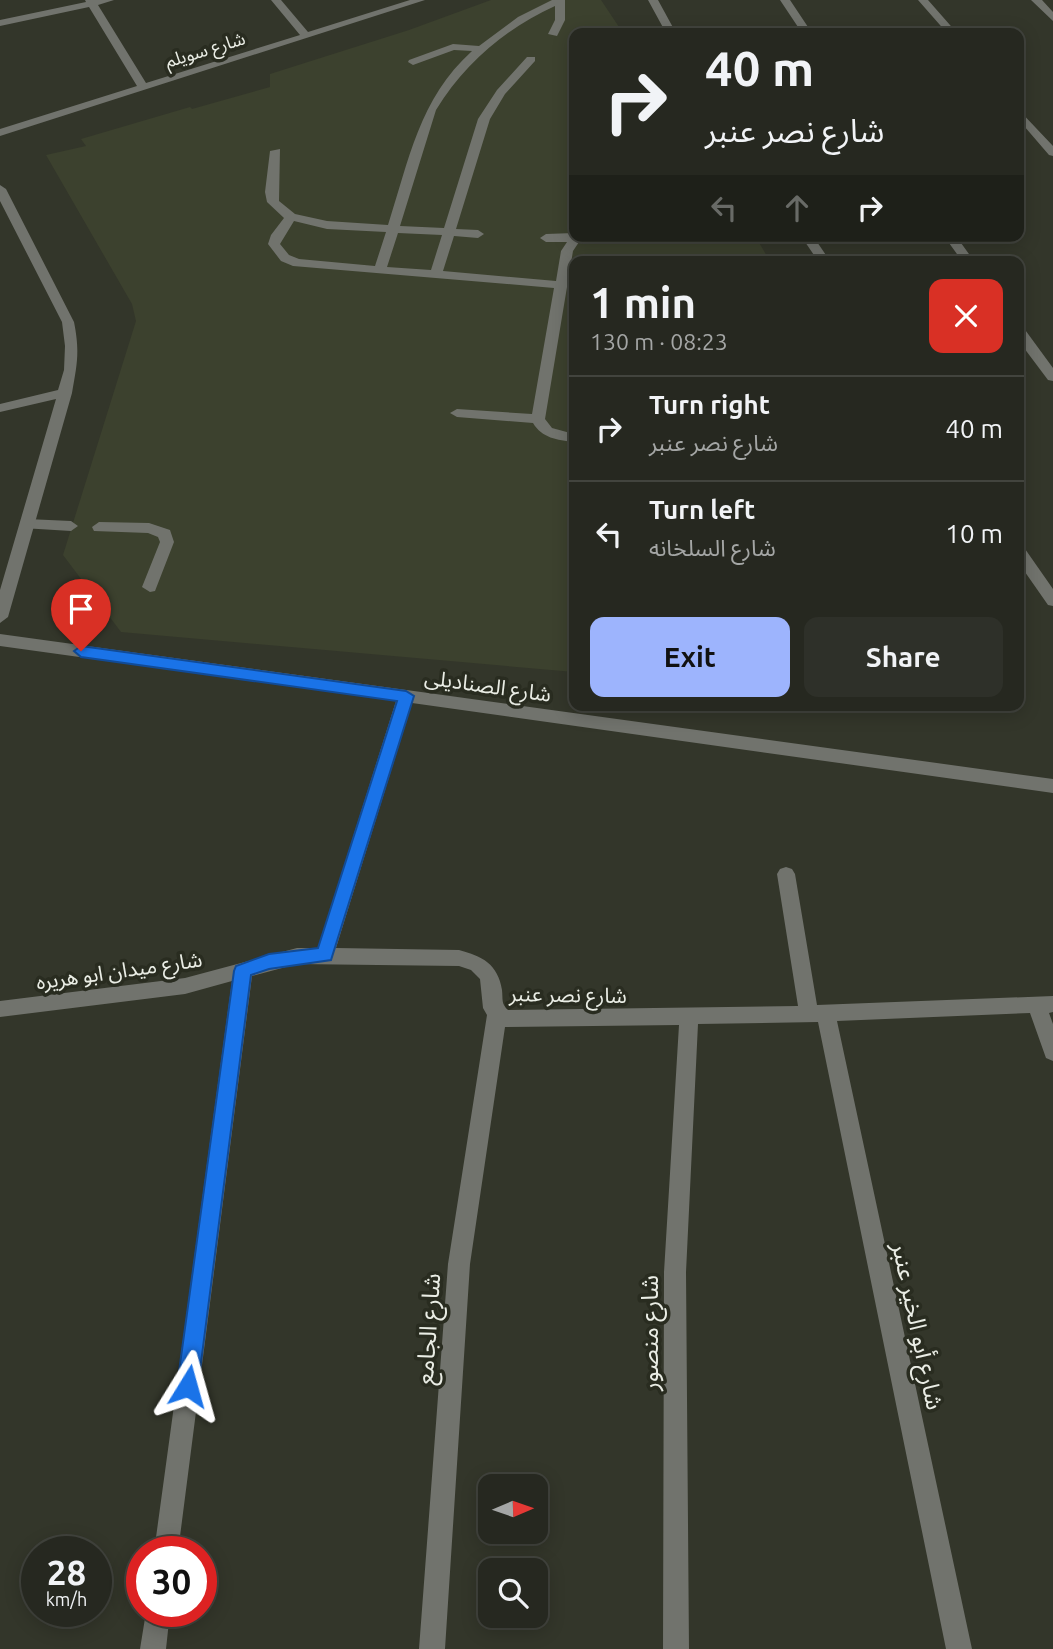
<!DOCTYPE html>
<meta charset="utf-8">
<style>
:root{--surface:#262820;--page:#2e3029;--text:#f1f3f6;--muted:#a4a6a5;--line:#42443e;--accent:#9db4fd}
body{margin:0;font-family:Ubuntu,"Noto Sans Arabic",sans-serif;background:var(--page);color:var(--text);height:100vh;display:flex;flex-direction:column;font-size:26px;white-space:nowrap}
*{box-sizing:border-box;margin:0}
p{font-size:23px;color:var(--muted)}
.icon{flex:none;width:38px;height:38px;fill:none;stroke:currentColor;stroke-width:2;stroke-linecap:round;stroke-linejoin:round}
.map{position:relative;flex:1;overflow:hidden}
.details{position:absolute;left:569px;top:256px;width:455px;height:455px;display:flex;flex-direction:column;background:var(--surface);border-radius:14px;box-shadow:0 4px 18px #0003,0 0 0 2px var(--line)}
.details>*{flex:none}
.guide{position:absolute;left:569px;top:28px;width:455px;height:214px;border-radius:14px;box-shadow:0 4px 18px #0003,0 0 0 2px var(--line);background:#262820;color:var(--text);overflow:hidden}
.needle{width:46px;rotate:88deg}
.fabs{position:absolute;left:478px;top:1474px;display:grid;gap:14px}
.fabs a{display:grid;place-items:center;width:70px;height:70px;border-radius:14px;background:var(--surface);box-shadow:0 4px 18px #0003,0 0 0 2px var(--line);font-size:35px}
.speed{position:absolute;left:21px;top:1536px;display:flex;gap:14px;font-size:35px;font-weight:700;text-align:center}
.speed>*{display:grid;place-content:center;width:91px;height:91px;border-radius:50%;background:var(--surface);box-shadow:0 4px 18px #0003,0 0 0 2px var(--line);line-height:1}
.speed small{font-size:18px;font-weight:400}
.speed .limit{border:10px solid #d22;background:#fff;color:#111}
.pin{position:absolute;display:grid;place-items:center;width:60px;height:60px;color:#fff;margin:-72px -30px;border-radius:50% 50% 50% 0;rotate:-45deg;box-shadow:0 0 7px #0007}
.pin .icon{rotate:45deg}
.me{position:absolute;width:77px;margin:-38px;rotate:8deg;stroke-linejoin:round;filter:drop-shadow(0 0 5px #0008)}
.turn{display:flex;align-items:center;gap:24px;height:147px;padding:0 21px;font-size:32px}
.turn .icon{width:91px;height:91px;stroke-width:2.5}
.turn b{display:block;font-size:49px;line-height:60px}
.lanes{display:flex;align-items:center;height:66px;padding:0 21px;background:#0003;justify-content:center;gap:35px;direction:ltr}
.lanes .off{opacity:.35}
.round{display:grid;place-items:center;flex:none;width:74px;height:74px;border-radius:14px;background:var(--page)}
.overview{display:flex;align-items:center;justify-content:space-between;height:119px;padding:0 21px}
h1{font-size:42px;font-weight:700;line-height:52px}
.primary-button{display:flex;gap:14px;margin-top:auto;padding:14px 21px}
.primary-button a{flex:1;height:80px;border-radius:14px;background:var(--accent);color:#111;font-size:28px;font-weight:700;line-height:80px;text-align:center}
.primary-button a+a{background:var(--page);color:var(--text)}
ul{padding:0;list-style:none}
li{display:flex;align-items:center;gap:21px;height:105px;padding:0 21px;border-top:2px solid var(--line)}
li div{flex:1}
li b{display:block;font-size:26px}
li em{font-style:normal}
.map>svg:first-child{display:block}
.built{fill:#3c412e}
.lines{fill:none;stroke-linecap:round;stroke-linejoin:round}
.lane{fill:#71736d;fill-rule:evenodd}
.street{fill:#71736d;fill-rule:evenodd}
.route{fill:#1a73e8;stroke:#114b97;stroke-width:2}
.labels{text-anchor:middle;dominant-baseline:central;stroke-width:7;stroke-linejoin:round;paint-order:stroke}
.far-street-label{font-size:18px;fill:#eaede5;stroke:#292c20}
.street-label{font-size:21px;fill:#eaede5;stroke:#292c20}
.near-street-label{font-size:24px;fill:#eaede5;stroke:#292c20}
</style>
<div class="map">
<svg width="1053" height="1649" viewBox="0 0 1053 1649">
<rect width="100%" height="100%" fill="#33362a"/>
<path class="built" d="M491,0H601L623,33H574V236H755L770,261H574V672L121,632L63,555L136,321L132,304L46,155L86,146L81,139L190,107L192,109L270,87V74L409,30Z"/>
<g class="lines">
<path class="lane" d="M552,0H565V20L557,36L548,34L555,20V6C505,29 465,63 436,110L400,226L444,228L478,119L497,90L527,57H535V61L505,94L490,119L456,229L478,230L484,234L478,238L454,236L443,271L556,281L561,251L567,242H546L540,238L546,234L574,233V236H583L573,251L545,419L552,428L574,434V442C557,440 542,438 533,423L457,417L450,413L457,409L532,414L554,288L293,266L281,261L268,244L271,235L284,218L267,202L265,192L270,151L280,149L279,201L295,214L327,221L388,225C409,160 419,99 472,51L454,50L413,65L408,62L409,60L453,44L479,46L518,17ZM294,221L327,229L386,232L375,266L299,259L289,255L280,244ZM398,233L442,235L431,270L387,267Z
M27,519L71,521L78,526L71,531L22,528L20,524Z
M99,522L149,523L170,530L174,542L155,591L150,592L142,587L160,542L158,537L148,533L94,531L92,527Z"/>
<path class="street" d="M85,0H114L98,5L146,83L300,35L271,0H281L308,32L410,0H425L0,136V129L137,86L89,7L0,26V20L86,2Z
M648,0H658L676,33H666Z
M780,0H790L812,33H802Z
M918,0H928L957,33H947Z
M1031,0H1042L1053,12V21Z
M1018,109L1053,146V156L1049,155L1018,119Z
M0,185L6,189L74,322C80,352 77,364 72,393L8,617L0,623V590L56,399L0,412V404L58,390L64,370L65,346L62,322L0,201Z
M801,236H813L830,261H818Z
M944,236H956L974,261H962Z
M1018,326L1023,327L1053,368V381L1048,380L1018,340Z
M1018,545L1023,546L1053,589V606L1048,605L1018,562Z
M0,634L1053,779V793L412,703L336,948L459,950C482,956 498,964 502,990C503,999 501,1004 508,1010L798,1006L777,874L780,869L786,867L792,869L795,874L817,1005L1053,996V1012L1049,1013L1053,1024V1061L1046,1058L1030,1013L837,1021L972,1649H946L818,1022L698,1024L686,1272L689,1649H663L664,1272L679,1025L505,1027L470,1264L445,1649H419L448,1264L487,1015L483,1008L480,979L471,970L459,966L297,964L252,976L178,1552H154L232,981L185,994L0,1017V1001L185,978L297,948H318L396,701L0,646Z
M146,1612H170L166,1649H140Z"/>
</g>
<path class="route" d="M81,646L406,691L414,696L331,960L269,969L251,975L198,1386L195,1393L188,1396L180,1393L177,1386L234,971L236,966L269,954L318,948L397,701L81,657L74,651Z"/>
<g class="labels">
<g class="far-street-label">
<text transform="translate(205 49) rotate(-17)">شارع سويلم</text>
</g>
<g class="street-label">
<text transform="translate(488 685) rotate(8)">شارع الصناديلى</text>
<text transform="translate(119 970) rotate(-8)">شارع ميدان ابو هريره</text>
<text transform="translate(568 994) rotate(1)">شارع نصر عنبر</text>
</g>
<g class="near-street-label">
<text transform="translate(918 1326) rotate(78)">شارع أبو الخير عنبر</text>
<text transform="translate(428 1329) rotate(-86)">شارع الجامع</text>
<text transform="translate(649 1333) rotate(-90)">شارع منصور</text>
</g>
</g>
</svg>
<div class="fabs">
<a><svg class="needle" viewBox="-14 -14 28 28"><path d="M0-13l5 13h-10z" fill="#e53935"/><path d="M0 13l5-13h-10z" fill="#a4a6a5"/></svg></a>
<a><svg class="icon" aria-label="search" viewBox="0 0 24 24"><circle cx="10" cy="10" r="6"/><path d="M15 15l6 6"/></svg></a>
</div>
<div class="speed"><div>28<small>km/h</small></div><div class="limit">30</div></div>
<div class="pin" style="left:81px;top:651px;background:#d93025"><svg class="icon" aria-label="arrive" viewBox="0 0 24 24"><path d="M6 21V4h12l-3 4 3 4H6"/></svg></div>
<svg class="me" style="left:188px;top:1386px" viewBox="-20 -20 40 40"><path d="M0-17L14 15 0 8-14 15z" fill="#1a73e8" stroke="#fff" stroke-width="4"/></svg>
<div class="guide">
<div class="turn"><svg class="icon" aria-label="right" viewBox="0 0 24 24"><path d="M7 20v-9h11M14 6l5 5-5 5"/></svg><div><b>40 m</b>شارع نصر عنبر</div></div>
<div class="lanes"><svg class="icon off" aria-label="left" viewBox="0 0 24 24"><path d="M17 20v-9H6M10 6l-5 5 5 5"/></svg><svg class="icon off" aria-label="ahead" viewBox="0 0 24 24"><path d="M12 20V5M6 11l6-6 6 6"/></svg><svg class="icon" aria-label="right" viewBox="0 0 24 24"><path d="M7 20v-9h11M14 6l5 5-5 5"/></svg></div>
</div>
<section class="details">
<div class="overview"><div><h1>1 min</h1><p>130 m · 08:23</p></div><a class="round" style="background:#d93025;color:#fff"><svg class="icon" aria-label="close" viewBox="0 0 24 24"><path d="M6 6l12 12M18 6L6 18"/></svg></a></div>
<ul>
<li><svg class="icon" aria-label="right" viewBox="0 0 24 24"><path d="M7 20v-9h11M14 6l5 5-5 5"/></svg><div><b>Turn right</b><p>شارع نصر عنبر</p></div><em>40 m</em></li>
<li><svg class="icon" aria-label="left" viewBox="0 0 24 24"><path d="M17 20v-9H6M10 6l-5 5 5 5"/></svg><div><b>Turn left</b><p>شارع السلخانه</p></div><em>10 m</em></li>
</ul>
<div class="primary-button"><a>Exit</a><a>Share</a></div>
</section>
</div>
